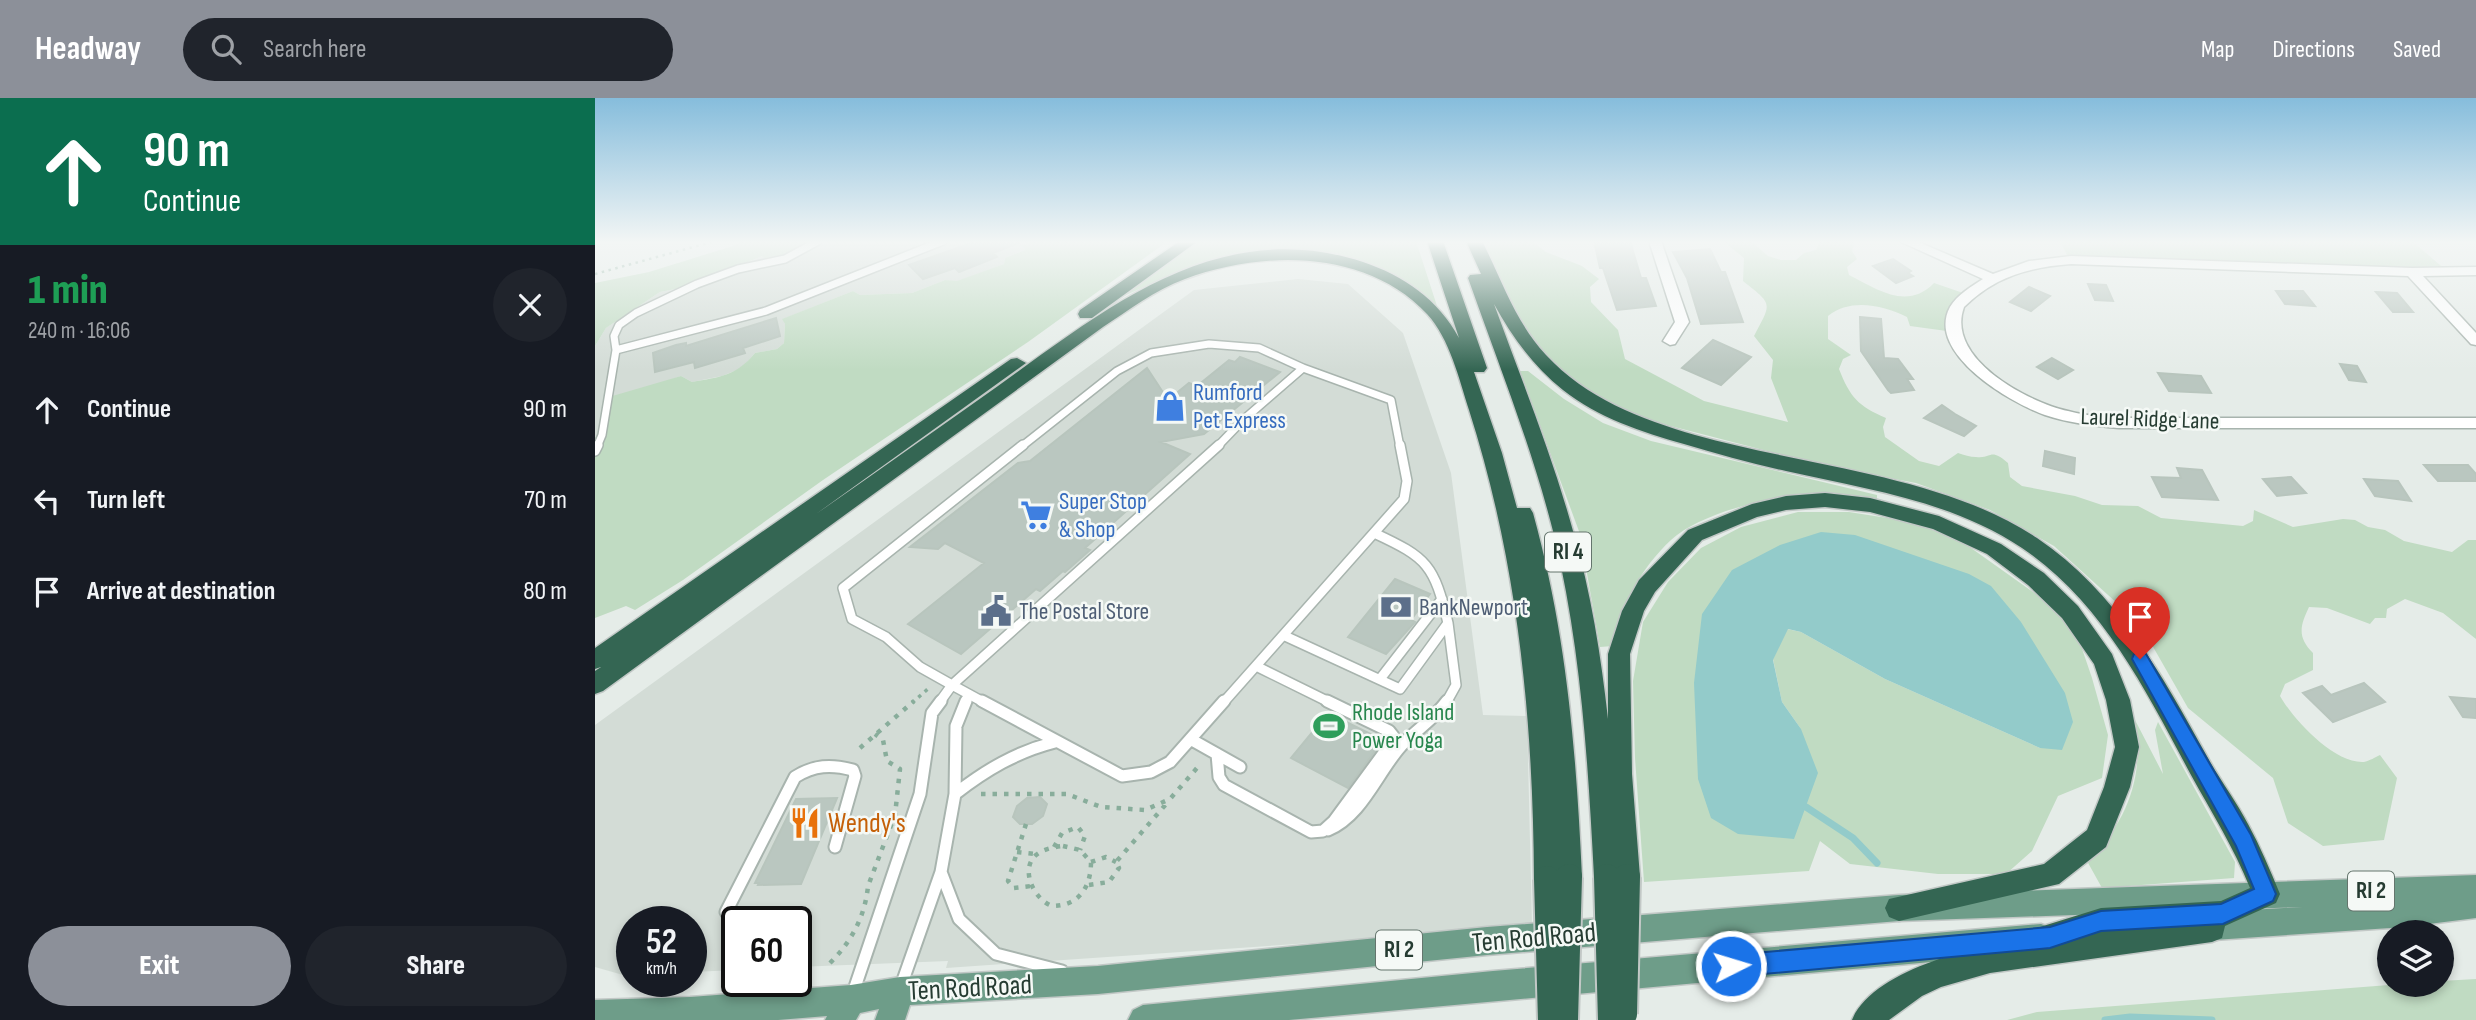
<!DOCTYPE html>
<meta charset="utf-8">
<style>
:root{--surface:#171b24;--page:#20242c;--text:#f1f3f6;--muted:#9ea1a6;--accent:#8c9099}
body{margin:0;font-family:"Sofia Sans Condensed",sans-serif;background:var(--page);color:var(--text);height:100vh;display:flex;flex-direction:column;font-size:26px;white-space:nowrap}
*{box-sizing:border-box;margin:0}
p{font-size:23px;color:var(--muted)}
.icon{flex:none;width:38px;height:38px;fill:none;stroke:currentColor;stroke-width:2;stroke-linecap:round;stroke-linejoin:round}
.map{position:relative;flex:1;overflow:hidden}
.drawer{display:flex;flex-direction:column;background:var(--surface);width:595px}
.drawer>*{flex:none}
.banner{background:#0b6e4f;color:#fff;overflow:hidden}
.tools{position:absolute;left:1782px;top:822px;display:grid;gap:14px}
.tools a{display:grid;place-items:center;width:77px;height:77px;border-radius:50%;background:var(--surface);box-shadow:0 4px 10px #0003;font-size:35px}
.speed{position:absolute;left:21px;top:808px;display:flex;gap:14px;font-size:35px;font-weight:700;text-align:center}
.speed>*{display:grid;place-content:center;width:91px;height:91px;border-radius:50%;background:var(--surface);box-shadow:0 4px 10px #0003;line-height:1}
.speed small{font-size:18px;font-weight:400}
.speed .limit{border:4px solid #111;border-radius:10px;background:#fff;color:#111}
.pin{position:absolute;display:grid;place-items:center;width:60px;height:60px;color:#fff;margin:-72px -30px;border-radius:50% 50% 50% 0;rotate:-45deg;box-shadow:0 0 7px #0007}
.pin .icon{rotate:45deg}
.me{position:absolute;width:77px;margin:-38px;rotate:85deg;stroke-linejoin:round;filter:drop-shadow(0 0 5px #0008)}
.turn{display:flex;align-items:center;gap:24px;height:147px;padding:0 28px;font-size:32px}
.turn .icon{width:91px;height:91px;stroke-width:2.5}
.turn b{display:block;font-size:49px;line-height:60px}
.round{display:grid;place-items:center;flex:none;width:74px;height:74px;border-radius:37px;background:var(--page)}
.head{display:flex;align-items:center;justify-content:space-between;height:119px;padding:0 28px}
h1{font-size:42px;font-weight:800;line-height:52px;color:#1e9e55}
.action{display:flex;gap:14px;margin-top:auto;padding:14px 28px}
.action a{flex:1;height:80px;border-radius:42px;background:var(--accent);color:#fff;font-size:28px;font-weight:800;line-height:80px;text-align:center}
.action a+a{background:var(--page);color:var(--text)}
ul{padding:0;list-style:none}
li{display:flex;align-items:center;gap:21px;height:91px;padding:0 28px}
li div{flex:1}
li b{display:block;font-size:26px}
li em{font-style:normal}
header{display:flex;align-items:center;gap:42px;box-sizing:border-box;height:98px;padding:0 35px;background:var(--accent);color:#fff}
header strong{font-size:33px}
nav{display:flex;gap:38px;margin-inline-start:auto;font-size:24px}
.search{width:490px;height:63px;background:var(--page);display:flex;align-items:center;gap:18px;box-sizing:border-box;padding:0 24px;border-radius:38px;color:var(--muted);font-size:26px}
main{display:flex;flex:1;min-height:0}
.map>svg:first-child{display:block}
.built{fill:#d3dcd6}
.green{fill:#c0dbc2;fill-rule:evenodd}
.water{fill:#93cbca}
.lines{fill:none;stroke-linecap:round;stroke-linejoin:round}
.stream{stroke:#93cbca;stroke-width:7}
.building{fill:#bac7c0;stroke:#b8c5bd;stroke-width:2}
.lane-far2-casing{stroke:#a8b4ae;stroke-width:10}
.lane-far1-casing{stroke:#a8b4ae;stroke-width:12}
.lane-casing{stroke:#a8b4ae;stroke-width:15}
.street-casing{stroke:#a8b4ae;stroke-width:3}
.primary-casing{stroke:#c2c8c6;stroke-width:3}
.highway-casing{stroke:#c2c8c6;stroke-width:3}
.path-far2{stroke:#88ad9b;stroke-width:2.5;stroke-dasharray:2.5 4.5;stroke-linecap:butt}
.path-far1{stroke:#88ad9b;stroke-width:3.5;stroke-dasharray:3.5 5;stroke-linecap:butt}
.path{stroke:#88ad9b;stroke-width:4.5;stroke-dasharray:4.5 7;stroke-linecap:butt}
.lane-far2{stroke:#fff;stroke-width:7}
.lane-far1{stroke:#fff;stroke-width:9}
.lane{stroke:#fff;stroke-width:11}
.street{fill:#fff;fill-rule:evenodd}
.primary{fill:#6e9d89;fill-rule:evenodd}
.highway{fill:#346653;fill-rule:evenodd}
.highway-bridge-casing{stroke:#c2c8c6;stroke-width:30;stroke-linecap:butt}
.highway-bridge{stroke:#346653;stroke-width:26}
.route{fill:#1a73e8;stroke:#114b97;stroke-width:2}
.labels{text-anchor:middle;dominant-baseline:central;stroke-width:5;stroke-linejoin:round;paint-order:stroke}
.shield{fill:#f5f9f6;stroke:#64756d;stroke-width:2}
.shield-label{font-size:23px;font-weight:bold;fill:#263c32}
.shop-label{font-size:24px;fill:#366cbe;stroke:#f5f9f6;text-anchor:start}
.street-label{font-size:24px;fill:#263c32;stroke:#f5f9f6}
.service-label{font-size:24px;fill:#4e5e75;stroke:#f5f9f6;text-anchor:start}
.leisure-label{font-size:24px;fill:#27864d;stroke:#f5f9f6;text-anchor:start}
.near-food-label{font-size:28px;fill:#c56008;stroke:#f5f9f6;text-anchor:start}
.near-street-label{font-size:28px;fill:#263c32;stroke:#f5f9f6}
</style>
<header>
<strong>Headway</strong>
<div class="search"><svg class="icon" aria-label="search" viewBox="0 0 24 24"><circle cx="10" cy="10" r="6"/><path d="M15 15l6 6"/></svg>Search here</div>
<nav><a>Map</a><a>Directions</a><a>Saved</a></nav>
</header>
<main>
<section class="drawer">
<div class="banner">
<div class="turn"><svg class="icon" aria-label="ahead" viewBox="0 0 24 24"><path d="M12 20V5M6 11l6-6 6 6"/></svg><div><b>90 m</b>Continue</div></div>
</div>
<div class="head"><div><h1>1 min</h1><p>240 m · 16:06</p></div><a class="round"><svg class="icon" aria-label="close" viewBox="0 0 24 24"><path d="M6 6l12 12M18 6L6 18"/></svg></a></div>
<ul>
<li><svg class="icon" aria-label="ahead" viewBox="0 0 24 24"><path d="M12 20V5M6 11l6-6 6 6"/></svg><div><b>Continue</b></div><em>90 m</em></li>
<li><svg class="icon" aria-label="left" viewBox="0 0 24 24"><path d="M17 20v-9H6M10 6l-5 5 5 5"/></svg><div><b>Turn left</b></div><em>70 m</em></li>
<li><svg class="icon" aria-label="arrive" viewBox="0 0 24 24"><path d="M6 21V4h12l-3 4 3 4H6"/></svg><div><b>Arrive at destination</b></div><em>80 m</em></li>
</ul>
<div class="action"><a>Exit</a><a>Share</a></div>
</section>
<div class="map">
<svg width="1881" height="922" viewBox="0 0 1881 922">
<rect width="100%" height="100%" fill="#e5ece8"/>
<path class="built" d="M208,143H437L429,147L431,151L410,160L409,166L362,184L350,182L317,195L265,197L258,193L188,221L190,226L189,245L182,251L160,255L147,270L127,278L97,284L86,278L52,290L4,339H0V248L11,230L65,194L96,188L167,158L209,150Z
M703,181L753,186L808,235L856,375L888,617L932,618L937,827L791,837L790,840L351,870L353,863L201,869V824H142V872L96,874V824H37V877H28L0,869V627L599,192Z"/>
<path class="green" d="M146,143H208L209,150L191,157L169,160L167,158L96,188L65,194L11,230L0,248V185L54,174L141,147Z
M437,143H573L433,244L228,382L88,482L40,512L31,508L0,520V339H4L14,299L86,278L97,284C125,279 141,278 160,255L182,251L189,245L190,226L187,221L258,193L265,197L317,195L350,182L362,183L409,166L410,160L430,152L429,147Z
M604,143H821L842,208L838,209L820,193L740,160L628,162L589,171L520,202Z
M886,143H937L951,154L987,168L1004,181L995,189L996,204L1023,232L1030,261L1109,303L1193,324L1176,280L1178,262L1159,238C1177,204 1178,207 1148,183L1149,160L1128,143H1156L1173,158L1186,162H1201L1209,155L1221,152L1225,143H1260L1257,153L1262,161L1252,169L1254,177C1282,191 1312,213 1339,185L1374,197L1359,234L1315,228L1312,219C1288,207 1255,200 1233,218V241L1256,257L1248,261L1244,271C1255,299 1263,308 1291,320L1288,329L1290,339L1324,363L1344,368L1363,355C1369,357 1375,359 1381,359C1398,361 1394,349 1413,365L1415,379L1427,388L1480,398L1507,407L1543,408L1566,420L1648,428L1658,423L1659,412L1698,429L1748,421L1760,422L1773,429L1790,432L1809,443L1857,454L1873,442H1881V541L1848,515L1810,501L1792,511L1791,520H1780L1775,526L1732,510L1714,509C1705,528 1702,539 1718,555V572L1690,586L1685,598C1698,621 1739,666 1769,664C1774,663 1781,659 1785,657L1802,680L1789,742L1728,748L1693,725L1678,680L1593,610L1545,526L1459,448L1395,412L1321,385L1235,369L1033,317L978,283L936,248L897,170Z
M1465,143H1817L1852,173L1474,161Z
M925,273H933L969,301L1008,325L1056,343L1282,397V402C1261,400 1238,396 1217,396C1179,397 1105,415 1076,442C1046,470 1026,507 1018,548L1005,549L985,436Z
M1203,414H1254L1318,424L1369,445L1459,509L1483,539L1497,580L1513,637L1507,680L1463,698L1437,753L1411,776H1343L1255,766L1225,743L1214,773L1049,784L1040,660L1038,583L1048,524L1073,484L1106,450L1146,429ZM1107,516L1426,524L1445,650L1290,581L1206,534L1192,531L1178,561L1187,604L1206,631Z
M1540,622L1568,676L1560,632L1563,624L1640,764L1639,780L1507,790L1492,763C1532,725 1550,678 1540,622Z
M1881,881V922H1412L1442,914L1794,887H1846V883Z"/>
<path class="water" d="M1226,434L1260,437L1374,476L1396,488L1426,524L1470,595L1478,624L1467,652L1445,650L1290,581L1206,534L1193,531L1178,562L1187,604L1206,631L1223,675L1199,741L1143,736L1116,720L1103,681L1099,585L1107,516L1137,472L1185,447Z"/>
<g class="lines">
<path class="stream" d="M1211,709L1258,740L1282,765
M1510,922L1535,919L1617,922"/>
</g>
<path class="building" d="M382,143L426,144L398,155L402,159L364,174L360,170L328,181L314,167Z
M999,143H1035L1046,180H1051L1061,208L1022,212L1008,170H1005Z
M1115,151L1126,174H1130L1148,224L1106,226L1092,180L1078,154Z
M1298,161L1316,173L1313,175L1318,178L1301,185L1278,168Z
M1493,186L1511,187L1518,203L1500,202Z
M1434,189L1455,198L1436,213L1415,204Z
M1681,193H1708L1720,208L1690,206Z
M1781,194L1802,195L1818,214H1798Z
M1265,219L1286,221L1289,260L1303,261L1318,281H1312L1319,292L1296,295L1293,292L1266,253Z
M181,220L185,238L148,250L150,255L100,270L99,264L60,274L58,255L81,247L91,245V248Z
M1118,242L1156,259L1126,287L1087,270Z
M645,259L685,274L609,336L566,344L595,356L490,450L495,452L470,474L468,473L445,493L441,491L366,556L313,526L389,465L350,445L343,451L315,449L423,365L435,363L552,270L573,302L594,285L602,288L634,262L640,264Z
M1457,260L1478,272L1463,281L1442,269Z
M1745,266L1762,268L1771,284L1754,282Z
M1563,275L1606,278L1616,295L1574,293Z
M1347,307L1360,316L1381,328L1369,338L1329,320Z
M1450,353L1480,360L1479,376L1448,368Z
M1829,367H1873L1881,376V383H1843Z
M1582,370L1607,372L1623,402L1567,399L1557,379L1586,380Z
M1696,379L1711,395L1682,398L1668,381Z
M1769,381L1803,383L1816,403L1780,398Z
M800,481L835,496L816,522L820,524L791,556L753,539Z
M1769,585L1790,604L1738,624L1708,595L1727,588L1736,597Z
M1855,599L1881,601V620L1868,619Z
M733,615L788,642L753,690L696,660Z
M445,699L452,706L448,718L437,726H425L418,719L422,708L432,700Z
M242,700L206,786L163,787L164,785H160L201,701Z"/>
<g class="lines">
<defs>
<path id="lane-far2" d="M21,252L19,238L24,227L41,215L102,186L143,171L190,161L223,143
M2,349L7,337L21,252L171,213L348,143
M426,349L522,273L556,255L614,246L664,250L708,270
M622,349L648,322L708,270L796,302L805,349"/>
<path id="lane-far1" d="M0,353L3,347
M690,538L805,591L853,525C839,467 833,460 779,435
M663,569L736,605
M785,581L847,501
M344,605L357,587L325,569L291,539L257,521L248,490L428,347
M370,605L373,597
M390,605L357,587L624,347
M628,605L809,401L812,383L805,347
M851,605L861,587L853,525"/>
<path id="lane" d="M387,603L527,678L556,674L575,664L629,603
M597,642L645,669
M622,656L624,679L629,687L716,734L728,733L739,723L797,644L798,638L794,633L732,603
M360,696C391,672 421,654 460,644
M733,732C767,718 782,675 806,648C821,632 839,621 852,603
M346,774L364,821L401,856L467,873
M131,814L200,679C219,667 236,666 258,672L260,678L240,749
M306,888L346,774L360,696L361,628L371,603
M257,898L325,696L337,615L346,603"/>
<path id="street" d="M1054,143H1066L1094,224L1080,246L1075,247L1068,243L1080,224Z
M1304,143H1321L1398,176L1434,163L1476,158L1817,170L1881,169V177L1828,178L1881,235V247L1876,246L1813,178L1476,166C1434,169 1399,179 1369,209C1350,261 1433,304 1473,313C1495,319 1519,320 1543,320H1881V330H1524C1499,328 1474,325 1450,317C1416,305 1330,255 1355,209C1362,197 1377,188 1388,181Z"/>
<path id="primary" d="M1881,777V820L1810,829L1604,843L1594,839L1590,829L1594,819L1604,815L1708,809L1304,823L892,857L503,896L315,907L310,922H280L284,911L265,915L261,922H230L232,918L183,922H0V902L95,899L256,887L305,879L503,868L892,829L1304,797Z
M1446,826L1456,830L1460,840L1456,850L1446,854L694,922H533L538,912L548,907L898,873Z"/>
<path id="highway" d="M585,143H603L497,220H485L483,216L485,212Z
M832,143H848L892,270L889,274H879L907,355L922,410H935L938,415C972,538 981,652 987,779L983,788L974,792L963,785L961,790L952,794L943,790L939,781C938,621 923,465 874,312C864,281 855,241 832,216C771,151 668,152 590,181C560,192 534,212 508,229L8,593L0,596V573L6,569L0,571V550L416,261L422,260L431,265L221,416C282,374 342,331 403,288C512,210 623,117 768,164C809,178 843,201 864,240Z
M871,143H887C908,184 919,222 951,257C991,300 1045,321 1100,337C1209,368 1348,377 1442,440C1522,494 1567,577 1613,660C1625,682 1641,703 1653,726C1665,748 1675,772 1685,796L1681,805L1630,828L1627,840L1617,844L1395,875L1346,889L1327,898L1294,922H1257C1279,869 1390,846 1441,839L1445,829L1506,810L1626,803L1655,790C1639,750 1617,715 1596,677C1551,593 1508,505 1427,450C1357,403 1271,391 1191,373C1157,366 1123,356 1089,346C1047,334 1003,320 968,292C939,269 917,239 899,206C926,281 957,356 978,433C996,494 1006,558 1013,621V556L1027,513L1044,482L1093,432L1157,406L1191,398L1230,395L1275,400L1344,418L1406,446L1449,475L1483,508L1517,556L1535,602L1544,649L1535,689L1511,749L1464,786L1304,823L1294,819L1290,810L1294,801L1449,766L1492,732L1509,689L1520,649L1511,602L1499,566L1467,520L1433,487L1392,456L1338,431L1275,414L1230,409L1191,412L1162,419L1107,442L1060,494L1049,513L1035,556L1037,676L1045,779L1041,788L1032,792L1022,787L1012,792L1003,788L999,779C993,664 986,549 959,437C937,349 903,265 873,180L875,177L886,176Z"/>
</defs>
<use href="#lane-far2" class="lane-far2-casing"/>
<use href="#lane-far1" class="lane-far1-casing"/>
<use href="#lane" class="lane-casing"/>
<use href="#street" class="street-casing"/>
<use href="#primary" class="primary-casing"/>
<use href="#highway" class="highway-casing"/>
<path class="path-far2" d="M0,176L120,143"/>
<path class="path-far1" d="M317,605L335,589"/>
<path class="path" d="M265,650L319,603
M386,696H472L506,709L550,712L575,701L602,670
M431,726L413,783L419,790L436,788
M468,748L485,752L496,764C496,789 484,808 457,808C440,802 424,772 441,757C448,751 459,749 468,748Z
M459,749L467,735L483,729L490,738L485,752
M422,754L441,756
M496,764L511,759L521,764
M494,787L514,784L524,770L521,764L572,705
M235,865C256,844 270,819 273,788L300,717L305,671L292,663L288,642L280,636"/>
<use href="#lane-far2" class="lane-far2"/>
<use href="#lane-far1" class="lane-far1"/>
<use href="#lane" class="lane"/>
<use href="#street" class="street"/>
<use href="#primary" class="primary"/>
<use href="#highway" class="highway"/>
<defs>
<path id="highway-bridge" d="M1012,779L1016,922
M952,781L956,922
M1029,916L1032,779
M970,922L974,779"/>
</defs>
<use href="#highway-bridge" class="highway-bridge-casing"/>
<use href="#highway-bridge" class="highway-bridge"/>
</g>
<linearGradient id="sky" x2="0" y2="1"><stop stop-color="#86bddc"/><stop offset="0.53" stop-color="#f3f6f5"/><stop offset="1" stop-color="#f3f6f5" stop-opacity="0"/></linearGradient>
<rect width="1881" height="272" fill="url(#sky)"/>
<path class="route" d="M1545,554L1551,556L1656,737L1681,796L1678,803L1628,826L1506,833L1455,850L1136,879L1129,875L1126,868L1129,860L1136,857L1455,829L1506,813L1626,806L1659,791L1641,748L1537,561L1539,556Z"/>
<defs>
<symbol id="shop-bare" viewBox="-9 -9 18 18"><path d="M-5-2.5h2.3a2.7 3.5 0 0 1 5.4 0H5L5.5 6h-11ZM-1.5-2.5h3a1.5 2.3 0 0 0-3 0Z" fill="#3f7fe0" stroke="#f5f9f6" stroke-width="2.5" paint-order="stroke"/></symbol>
<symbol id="supermarket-bare" viewBox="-9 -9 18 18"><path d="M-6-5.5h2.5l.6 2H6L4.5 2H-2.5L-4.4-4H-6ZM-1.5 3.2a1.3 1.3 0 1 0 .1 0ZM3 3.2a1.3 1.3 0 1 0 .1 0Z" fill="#3f7fe0" stroke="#f5f9f6" stroke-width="2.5" paint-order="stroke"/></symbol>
<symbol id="bank-bare" viewBox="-9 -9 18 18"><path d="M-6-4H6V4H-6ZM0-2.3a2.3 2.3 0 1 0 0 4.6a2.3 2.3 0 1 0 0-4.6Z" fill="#5c6f8a" stroke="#f5f9f6" stroke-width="2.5" paint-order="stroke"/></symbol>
<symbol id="civic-bare" viewBox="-9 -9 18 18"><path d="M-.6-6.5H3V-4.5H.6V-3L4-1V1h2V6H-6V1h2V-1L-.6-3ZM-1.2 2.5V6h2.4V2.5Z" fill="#5c6f8a" stroke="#f5f9f6" stroke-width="2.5" paint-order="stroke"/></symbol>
<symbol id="stadium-bare" viewBox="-9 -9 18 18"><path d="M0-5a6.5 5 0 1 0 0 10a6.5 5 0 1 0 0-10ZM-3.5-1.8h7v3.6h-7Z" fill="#2e9e5b" stroke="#f5f9f6" stroke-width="2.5" paint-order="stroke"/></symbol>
<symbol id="restaurant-bare" viewBox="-9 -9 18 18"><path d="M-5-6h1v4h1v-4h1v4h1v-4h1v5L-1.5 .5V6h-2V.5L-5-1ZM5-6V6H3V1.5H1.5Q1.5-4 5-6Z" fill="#e8710a" stroke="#f5f9f6" stroke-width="2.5" paint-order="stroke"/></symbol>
</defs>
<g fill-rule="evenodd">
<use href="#shop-bare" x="553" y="286" width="44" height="44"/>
<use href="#supermarket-bare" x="419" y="395" width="44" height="44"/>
<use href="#bank-bare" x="779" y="487" width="44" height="44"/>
<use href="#civic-bare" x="379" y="491" width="44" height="44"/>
<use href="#stadium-bare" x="712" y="606" width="44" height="44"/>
<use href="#restaurant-bare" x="188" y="703" width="44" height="44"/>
</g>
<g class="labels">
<g class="shield">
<rect x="950" y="434.5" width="46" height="39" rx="5"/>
<rect x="1753" y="773.5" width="46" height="39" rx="5"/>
<rect x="781" y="832.5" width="46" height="39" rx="5"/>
</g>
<g class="shield-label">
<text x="973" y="454">RI 4</text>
<text x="1776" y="793">RI 2</text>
<text x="804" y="852">RI 2</text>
</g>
<g class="shop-label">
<text x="598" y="294">Rumford<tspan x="598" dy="28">Pet Express</tspan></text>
<text x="464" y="403">Super Stop<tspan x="464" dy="28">&amp; Shop</tspan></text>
</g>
<g class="street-label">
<text transform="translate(1555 321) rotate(2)">Laurel Ridge Lane</text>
</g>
<g class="service-label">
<text x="824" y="509">BankNewport</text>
<text x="424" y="513">The Postal Store</text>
</g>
<g class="leisure-label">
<text x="757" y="614">Rhode Island<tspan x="757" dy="28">Power Yoga</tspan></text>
</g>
<g class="near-food-label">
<text x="233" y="725">Wendy's</text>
</g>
<g class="near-street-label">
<text transform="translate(939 840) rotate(-5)">Ten Rod Road</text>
<text transform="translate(375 890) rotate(-3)">Ten Rod Road</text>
</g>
</g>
</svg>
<div class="tools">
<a><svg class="icon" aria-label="layers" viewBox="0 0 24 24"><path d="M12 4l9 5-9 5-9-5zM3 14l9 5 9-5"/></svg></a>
</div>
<div class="speed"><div>52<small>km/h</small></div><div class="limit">60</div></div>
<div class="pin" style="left:1545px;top:561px;background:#d93025"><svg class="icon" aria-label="arrive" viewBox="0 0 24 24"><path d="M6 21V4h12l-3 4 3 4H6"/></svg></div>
<svg class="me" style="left:1136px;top:868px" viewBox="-20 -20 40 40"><circle r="17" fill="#1a73e8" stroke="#fff" stroke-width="3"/><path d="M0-11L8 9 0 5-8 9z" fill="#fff"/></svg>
</div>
</main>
